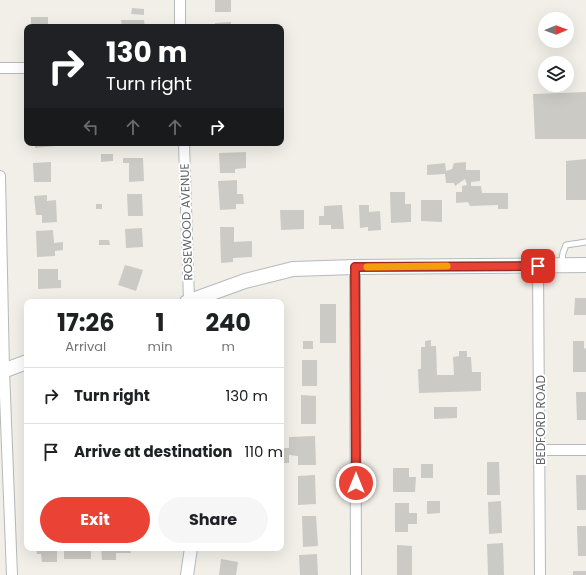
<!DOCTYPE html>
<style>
:root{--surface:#fff;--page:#f6f6f6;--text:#202124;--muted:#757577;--line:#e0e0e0;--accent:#ea4335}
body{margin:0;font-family:Poppins,sans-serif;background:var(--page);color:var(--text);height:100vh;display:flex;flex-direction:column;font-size:15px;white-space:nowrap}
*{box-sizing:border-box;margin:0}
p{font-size:13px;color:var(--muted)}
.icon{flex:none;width:22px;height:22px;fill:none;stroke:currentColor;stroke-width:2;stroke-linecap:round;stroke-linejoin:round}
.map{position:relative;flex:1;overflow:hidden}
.drawer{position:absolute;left:24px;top:299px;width:260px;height:252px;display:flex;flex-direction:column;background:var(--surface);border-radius:8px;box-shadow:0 4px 16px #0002}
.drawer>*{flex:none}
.top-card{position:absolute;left:24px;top:24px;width:260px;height:122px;border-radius:8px;box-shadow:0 4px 16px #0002;background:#202124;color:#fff;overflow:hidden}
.needle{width:26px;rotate:89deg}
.tools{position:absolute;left:538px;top:12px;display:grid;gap:8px}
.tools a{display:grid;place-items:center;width:36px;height:36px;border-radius:50%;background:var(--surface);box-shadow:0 4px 16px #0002;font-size:20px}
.pin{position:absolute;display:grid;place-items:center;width:34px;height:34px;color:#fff;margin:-17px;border-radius:8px;box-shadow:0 2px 6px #0006}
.me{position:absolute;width:44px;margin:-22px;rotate:0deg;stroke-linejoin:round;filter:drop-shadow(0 0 3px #0008)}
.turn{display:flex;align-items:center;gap:14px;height:84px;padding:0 16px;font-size:18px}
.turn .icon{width:52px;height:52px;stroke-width:2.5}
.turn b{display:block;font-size:28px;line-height:34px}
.lanes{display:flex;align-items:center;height:38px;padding:0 16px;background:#0003;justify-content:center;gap:20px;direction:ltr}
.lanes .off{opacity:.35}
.eta{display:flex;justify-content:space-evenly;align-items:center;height:68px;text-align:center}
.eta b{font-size:24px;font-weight:700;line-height:28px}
.primary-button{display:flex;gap:8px;margin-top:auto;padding:8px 16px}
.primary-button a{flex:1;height:46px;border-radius:24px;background:var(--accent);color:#fff;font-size:16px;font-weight:700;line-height:46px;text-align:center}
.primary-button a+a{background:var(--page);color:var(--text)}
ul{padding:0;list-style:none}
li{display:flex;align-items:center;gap:12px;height:56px;padding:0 16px;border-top:1px solid var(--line)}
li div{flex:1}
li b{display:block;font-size:15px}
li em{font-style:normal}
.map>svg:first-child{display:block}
.building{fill:#cccac5}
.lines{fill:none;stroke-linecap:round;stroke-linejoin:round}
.service-casing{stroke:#b5b8bc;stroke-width:7}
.minor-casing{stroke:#b5b8bc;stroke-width:12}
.tertiary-casing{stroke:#b5b8bc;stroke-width:14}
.secondary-casing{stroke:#b6babf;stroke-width:16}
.service{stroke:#fff;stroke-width:5}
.minor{stroke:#fff;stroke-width:10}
.tertiary{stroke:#fff;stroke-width:12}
.secondary{stroke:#fff;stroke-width:14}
.route-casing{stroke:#982c22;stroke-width:10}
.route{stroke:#ea4335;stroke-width:7}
.slow{stroke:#f59e0b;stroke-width:7}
.labels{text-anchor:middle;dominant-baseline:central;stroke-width:4;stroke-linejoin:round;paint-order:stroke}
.street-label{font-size:12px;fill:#5f6368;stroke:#fff}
</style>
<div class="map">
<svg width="586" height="575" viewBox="0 0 586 575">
<rect width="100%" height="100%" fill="#f1efe8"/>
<path class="building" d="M215,0H231V12H215Z
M132,8L144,9V15L131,14Z
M31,17H48V27H31Z
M121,20H144L145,27H122Z
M231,22V27H215V23Z
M586,92V139H535L533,94Z
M35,143H55V146L35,148Z
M128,143H142V145L128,146Z
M246,152V168L235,169V173H220L219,153Z
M101,154H113V161L101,162Z
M123,158H143L144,181L129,182V163H123Z
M586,159V200H566V161Z
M51,162V182H34L33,163Z
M466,162V170H480V181L471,182V186H481L482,193H508V209H498V205L470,206L468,202L456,203V192H462V186L467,185L465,179L455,186L454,183H446L445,174L427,175V165L445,163L446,171L452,169L454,163Z
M237,180V194H243L244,204H236V209L220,210L218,181Z
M390,192H405V204H411V222L391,223Z
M127,194H142L143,216H128Z
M47,195V201L56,200L57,222L42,223V215H36L34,196Z
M421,200H442V222L421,221Z
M96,204H102V209H96Z
M342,205L344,229H331V225H319V216H324V206Z
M359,205H369V212L380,211L381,230L368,231V227L360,228Z
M280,210H304V229L281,230Z
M220,227H234V242L252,241V257L233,258V262L221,263Z
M142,228L143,247L126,248L125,229Z
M53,230L54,243L63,242V250L55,251V256L37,257L36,231Z
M99,240H109L110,245H99Z
M125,265L143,270L136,291L118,285Z
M38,269H58V280H61V288L38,289Z
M575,298H586V315H574Z
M320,304H336V343H320Z
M431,340V346H436L437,375H454L453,357L459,356V351H467V357H471L472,372H481V391L419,393L418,369H421V347H425V341Z
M303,341H313V349H303Z
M573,341H584V349L586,348V372H573Z
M302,360H317V386H302Z
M576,392H586V420H577Z
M301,395L316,396V424H301Z
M434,407H457V418L434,419Z
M315,436L316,465H298V456L289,455V463H281V448H289V437Z
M487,462H499L500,495H487Z
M421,464H433V478H421Z
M393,468H409V477H416L415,492H393Z
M315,475L316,504L298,505V476Z
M576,475H586V510H577Z
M427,501H440V513L427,514Z
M501,501L502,533L489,534L488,502Z
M395,503H409V513H417V524H408V532H395Z
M302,516H316L318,546L303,547Z
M577,526H586V556H578Z
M503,543L504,575H488L487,544Z
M397,545L412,546V575H397Z
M36,548H57V562H42L41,554H37Z
M64,548H91V559H64Z
M101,548H130L131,553H116V560H102Z
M317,554L318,575H300L299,555Z
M221,559L238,562L236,575H219Z
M573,571H586V575H573Z"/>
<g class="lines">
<defs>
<path id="service" d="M561,265L563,253L566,245L586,242"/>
<path id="minor" d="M180,0V27
M0,68H27
M184,143L189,301
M0,176L4,370L12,575
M538,266L540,575
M355,267L356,575
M540,450H586"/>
<path id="tertiary" d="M187,575L191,548"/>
<path id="secondary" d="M187,302L245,281L293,269L355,267L586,265
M0,372L27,362"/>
</defs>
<use href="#service" class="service-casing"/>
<use href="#minor" class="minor-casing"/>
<use href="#tertiary" class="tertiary-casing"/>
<use href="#secondary" class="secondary-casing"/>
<use href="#service" class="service"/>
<use href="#minor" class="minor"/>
<use href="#tertiary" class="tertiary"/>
<use href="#secondary" class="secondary"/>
</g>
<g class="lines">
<defs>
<path id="route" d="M356,483L355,267L538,266"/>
</defs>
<use href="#route" class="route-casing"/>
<use href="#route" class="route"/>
<path class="slow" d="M367,267L447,266"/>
</g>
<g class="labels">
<g class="street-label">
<text transform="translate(186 222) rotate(-92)">ROSEWOOD AVENUE</text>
<text transform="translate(540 420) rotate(-90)">BEDFORD ROAD</text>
</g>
</g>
</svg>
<div class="tools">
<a><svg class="needle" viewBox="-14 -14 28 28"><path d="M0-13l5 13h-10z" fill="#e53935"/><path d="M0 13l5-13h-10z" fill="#757577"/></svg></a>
<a><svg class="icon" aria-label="layers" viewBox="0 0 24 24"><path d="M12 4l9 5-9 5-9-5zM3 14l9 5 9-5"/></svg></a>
</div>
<div class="pin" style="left:538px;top:266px;background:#d93025"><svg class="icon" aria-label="arrive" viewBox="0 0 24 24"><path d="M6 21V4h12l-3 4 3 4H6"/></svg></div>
<svg class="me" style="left:356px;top:483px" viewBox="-20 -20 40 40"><circle r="17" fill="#ea4335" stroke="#fff" stroke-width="3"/><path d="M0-11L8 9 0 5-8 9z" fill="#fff"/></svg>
<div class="top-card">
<div class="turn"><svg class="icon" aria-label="right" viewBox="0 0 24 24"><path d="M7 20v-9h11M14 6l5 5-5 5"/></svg><div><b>130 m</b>Turn right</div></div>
<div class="lanes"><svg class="icon off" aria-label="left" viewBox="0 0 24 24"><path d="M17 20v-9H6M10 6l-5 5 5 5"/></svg><svg class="icon off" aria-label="ahead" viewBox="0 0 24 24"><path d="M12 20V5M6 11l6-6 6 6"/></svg><svg class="icon off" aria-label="ahead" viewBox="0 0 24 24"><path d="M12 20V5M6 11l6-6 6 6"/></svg><svg class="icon" aria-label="right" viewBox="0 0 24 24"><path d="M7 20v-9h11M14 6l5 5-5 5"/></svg></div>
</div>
<section class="drawer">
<div class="eta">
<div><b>17:26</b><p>Arrival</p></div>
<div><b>1</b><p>min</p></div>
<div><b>240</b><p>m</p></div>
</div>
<ul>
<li><svg class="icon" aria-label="right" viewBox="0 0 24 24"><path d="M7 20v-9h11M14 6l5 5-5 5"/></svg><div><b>Turn right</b></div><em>130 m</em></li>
<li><svg class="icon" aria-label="arrive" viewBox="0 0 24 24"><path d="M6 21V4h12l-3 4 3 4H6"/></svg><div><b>Arrive at destination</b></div><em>110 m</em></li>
</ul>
<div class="primary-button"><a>Exit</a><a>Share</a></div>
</section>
</div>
